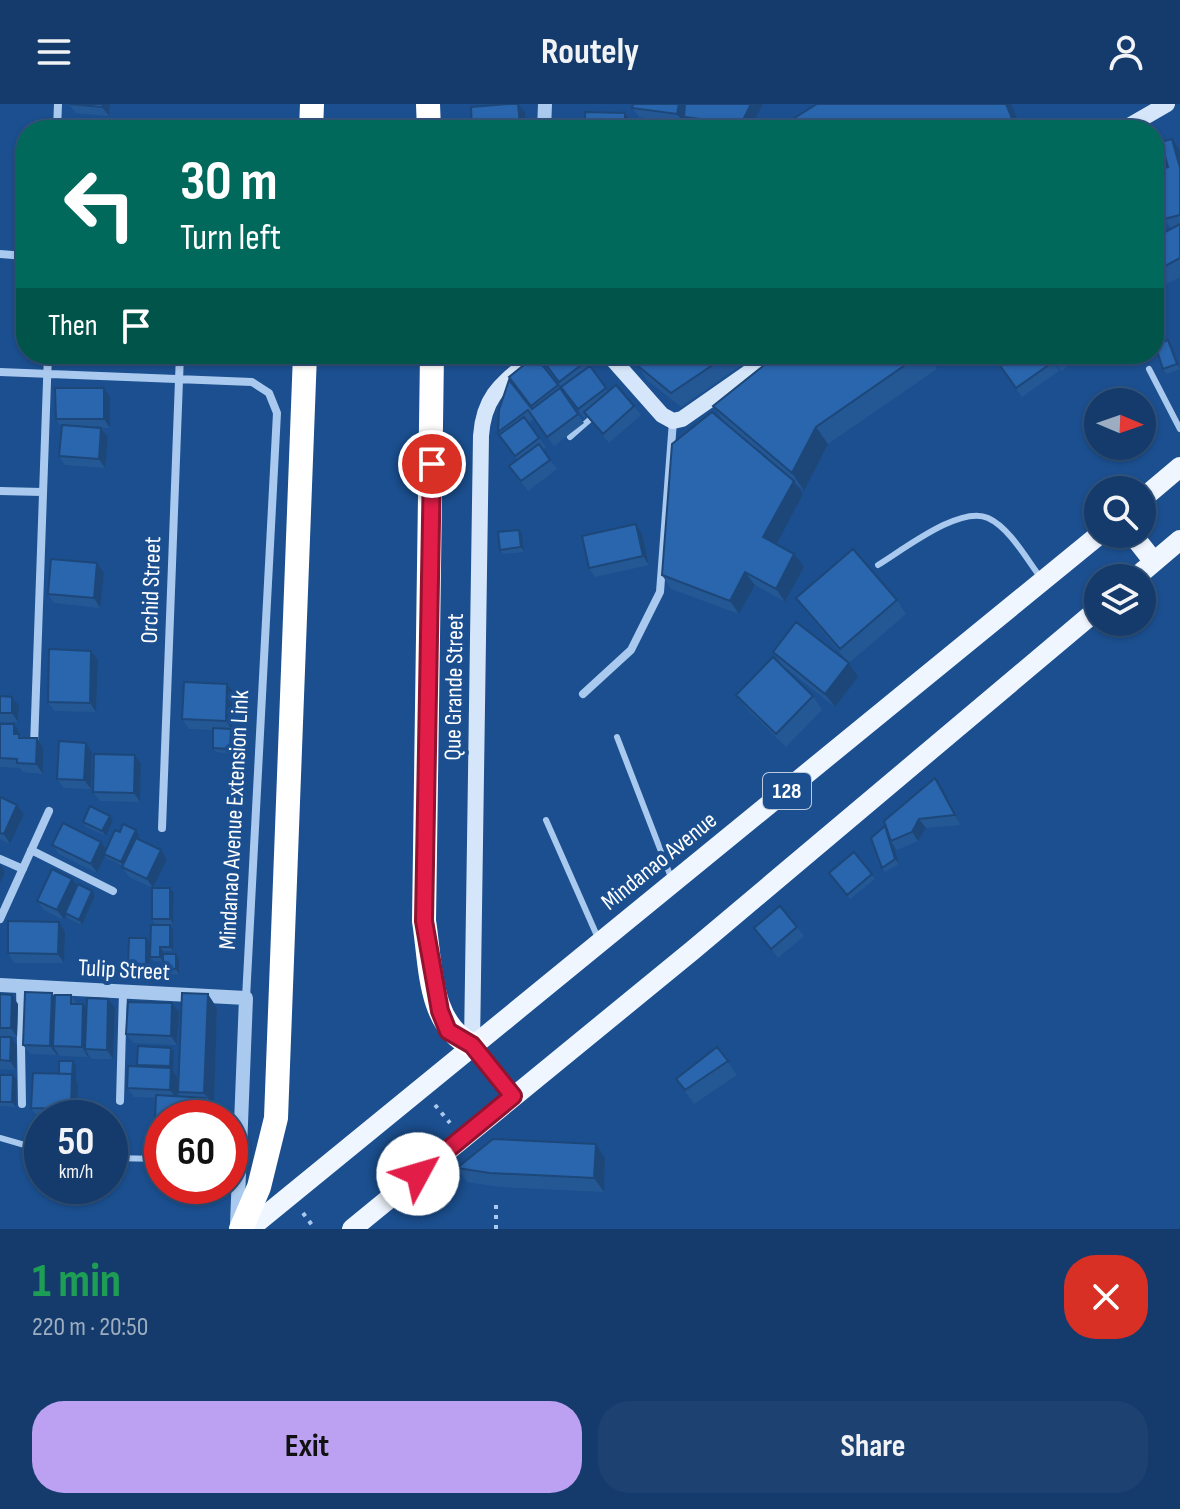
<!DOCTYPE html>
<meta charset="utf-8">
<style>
:root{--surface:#143b6b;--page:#1d4271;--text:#f1f3f6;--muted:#9dadc1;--line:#33557e;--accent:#bca0f2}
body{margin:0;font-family:"Sofia Sans Condensed",sans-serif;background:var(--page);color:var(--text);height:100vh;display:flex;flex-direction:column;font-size:30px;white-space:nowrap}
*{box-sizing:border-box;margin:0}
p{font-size:26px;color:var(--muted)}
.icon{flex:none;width:44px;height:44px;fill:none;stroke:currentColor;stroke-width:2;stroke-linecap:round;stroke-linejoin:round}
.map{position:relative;height:1125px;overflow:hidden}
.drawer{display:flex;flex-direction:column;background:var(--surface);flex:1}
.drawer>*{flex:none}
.banner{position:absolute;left:16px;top:16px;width:1148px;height:244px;border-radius:32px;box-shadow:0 2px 6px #0004,0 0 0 2px var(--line);background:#00695c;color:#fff;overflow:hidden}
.needle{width:52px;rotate:92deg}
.fabs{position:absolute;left:1084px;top:284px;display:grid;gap:16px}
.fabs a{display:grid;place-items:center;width:72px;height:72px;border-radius:50%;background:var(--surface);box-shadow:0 2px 6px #0004,0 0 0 2px var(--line);font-size:40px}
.speed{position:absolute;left:24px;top:996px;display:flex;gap:16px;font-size:40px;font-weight:700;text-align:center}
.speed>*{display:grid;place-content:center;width:104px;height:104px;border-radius:50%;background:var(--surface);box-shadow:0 2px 6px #0004,0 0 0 2px var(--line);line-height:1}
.speed small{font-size:20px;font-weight:400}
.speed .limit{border:12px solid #d22;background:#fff;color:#111}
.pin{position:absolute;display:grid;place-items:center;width:68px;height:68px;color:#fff;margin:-34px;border:4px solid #fff;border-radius:50%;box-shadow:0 2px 8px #0007}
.me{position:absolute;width:88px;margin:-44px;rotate:51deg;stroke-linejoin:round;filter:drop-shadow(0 0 6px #0008)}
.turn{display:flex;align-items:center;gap:28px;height:168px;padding:0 32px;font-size:36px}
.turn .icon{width:104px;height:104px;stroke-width:2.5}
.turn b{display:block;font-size:56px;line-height:68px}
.then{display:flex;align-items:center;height:76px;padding:0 32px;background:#0003;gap:16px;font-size:30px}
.round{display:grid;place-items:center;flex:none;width:84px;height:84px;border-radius:32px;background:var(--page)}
.overview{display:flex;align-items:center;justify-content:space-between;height:136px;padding:0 32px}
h1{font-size:48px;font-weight:700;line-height:60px;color:#1e9e55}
.cta{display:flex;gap:16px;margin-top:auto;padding:16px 32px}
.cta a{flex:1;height:92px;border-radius:32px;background:var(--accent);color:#111;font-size:32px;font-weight:700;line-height:92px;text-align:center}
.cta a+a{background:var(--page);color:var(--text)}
header{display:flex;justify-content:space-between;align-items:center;height:104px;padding:0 32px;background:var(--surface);font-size:36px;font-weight:700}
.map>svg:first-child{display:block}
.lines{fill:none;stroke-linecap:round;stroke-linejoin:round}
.path{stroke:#a9c9ee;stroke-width:4;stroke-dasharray:4 6;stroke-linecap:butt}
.service{stroke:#a9c9ee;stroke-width:6}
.minor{stroke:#a9c9ee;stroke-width:8}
.tertiary{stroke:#a9c9ee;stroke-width:14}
.secondary{stroke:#d6e6fa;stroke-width:16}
.primary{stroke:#f0f6ff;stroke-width:20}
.motorway{stroke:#fff;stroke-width:24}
.wall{fill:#245895}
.shaded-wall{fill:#1d4779}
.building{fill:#2a66ad;stroke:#1d4779;stroke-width:2}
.route-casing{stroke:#92132f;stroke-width:20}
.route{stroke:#e11d48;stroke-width:14}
.labels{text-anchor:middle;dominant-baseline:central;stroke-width:8;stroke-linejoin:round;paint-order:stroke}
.shield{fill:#1b4f8f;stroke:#bbcadd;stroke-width:2}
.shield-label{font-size:22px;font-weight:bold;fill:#fff}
.street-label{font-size:24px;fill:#fff;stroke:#1b4f8f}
</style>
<header><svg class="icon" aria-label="menu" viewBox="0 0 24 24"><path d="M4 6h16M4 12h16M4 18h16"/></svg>Routely<svg class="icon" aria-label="person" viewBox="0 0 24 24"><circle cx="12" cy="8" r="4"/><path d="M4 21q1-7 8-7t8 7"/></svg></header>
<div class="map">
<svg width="1180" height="1125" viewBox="0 0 1180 1125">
<rect width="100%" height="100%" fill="#1b4f8f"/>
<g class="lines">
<path class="path" d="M435,1001L450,1019
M303,1109L315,1125
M496,1125V1097"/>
<path class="service" d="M1149,265L1180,325
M570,333L595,311
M878,461C903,446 960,401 988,414C1010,424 1027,456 1041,474
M617,633L672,776
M546,716L598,834
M0,1034L42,1046
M110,1054L162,1055"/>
<path class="minor" d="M57,26L58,0
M0,150L26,152
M0,268L252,278L269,289L277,309L246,894
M0,387L42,388
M583,590L631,546L660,488L673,317
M34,642L48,250
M162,724L180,250
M31,746L113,787
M0,755L23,765
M0,815L49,707
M20,882L22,1000
M120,997L123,888"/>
<path class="tertiary" d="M544,26L545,0
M0,881L246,894L237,1120"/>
<path class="secondary" d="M1122,26L1167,0
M608,250L662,311L673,317L682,315L775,250
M513,992L472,941L481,332C484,287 507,277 538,250"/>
<path class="primary" d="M1142,395L1180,363
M1132,430L1154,458
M1135,474L1180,436
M249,1125L1100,430
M352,1125L693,846L1098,505"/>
<path class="motorway" d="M428,0L429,26
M311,26L312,0
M432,250L424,817C431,860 428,921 472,941
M241,1125L259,1083L276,1014L305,250"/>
</g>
<path class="wall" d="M69,0H110L109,12L76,9Z
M633,0H763L749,26H682L683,19L639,13L632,4Z
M525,8L526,26H473L472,25Z
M1172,35L1180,46V173L1154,186V134L1171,125L1164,115L1168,63Z
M1154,215L1161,238L1168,236L1171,240L1180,265L1166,270L1163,265L1155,242L1154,243Z
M57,250H111L110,258L61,255Z
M538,250H579L588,263L590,262L608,288L634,302L641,311L609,339L587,312L584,314Z
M647,250H732L740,262L681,303L647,276L638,262Z
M743,250H753L747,255Z
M778,250H926L937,265L828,340L804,387L796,380L803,390L776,440L804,463L785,498L755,481L739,510L671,485L662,471L725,319L713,302Z
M937,250H947L940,254Z
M992,250H1049L1059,267L1022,293Z
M1049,250H1087L1061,267Z
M1102,250H1131L1107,258Z
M509,273L558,281L584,319L554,342L534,315L528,319L546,343L543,346L557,365L528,387L509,362L517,356L498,328L499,306L533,304Z
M110,293V324H102L108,333L105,364L65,361L59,352L61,323L56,315Z
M636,420L642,430L649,461L595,473L589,464Z
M522,430L524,448L503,450L500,446Z
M104,469L100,504L54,499L48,490Z
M796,494L897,496L906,510L849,559L806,508Z
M91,547L98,556L96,608L54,607L48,598Z
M773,548L849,559L858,573L835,603L783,562Z
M234,589L231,626L234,630L233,650L216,648L213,644V626L189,625L182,615Z
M736,591L813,592L822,606L786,643L746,604Z
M0,592L19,602L18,618H0Z
M0,620L20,630L21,634H37L43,644V670L23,668L20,664L0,663Z
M92,648L91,685L64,684L57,675Z
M135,651L141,660L140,698L100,697L93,688Z
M942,683L961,721L926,724L918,737L897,746L894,742L899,760L885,768L882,764L871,734Z
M0,693L24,710L10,740L0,735Z
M110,712L113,717L106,732L86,723L83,718Z
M120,728L139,731L137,735L161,746L167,755L153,784L129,773L122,763L123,762L107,754L105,752L97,769L59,750L52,741L101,738L106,744Z
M854,748L875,775L850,795L832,774Z
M78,782L95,792L82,821L68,814L66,811L64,816L44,806L37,797Z
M174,789L173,820H155L152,815Z
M59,818L65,828L64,859H14L8,849Z
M170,821L173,826V847H163V858L154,857L150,853Z
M797,823L804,832L778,854L754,824Z
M150,839V864H132L128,860Z
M176,850L179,855V870H167L163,865Z
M52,889L55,893L71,891L77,900H83L87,905L115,904L113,955H92L88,950V953L60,952L57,948V951L30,950L23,941Z
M0,890L18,900L17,933H0Z
M172,899L179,908L177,941L133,939L126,930Z
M217,904L214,1003H211L215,1008L162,1014V1028L155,1018L156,994L134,993L127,984L139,962L137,961L171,944L174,948L173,967L177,973V992L181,993L178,988Z
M0,933L17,942L16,966L0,965Z
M717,943L737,971L694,1000L676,975Z
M76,962V976L78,980L77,1014L38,1013L31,1004L59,970Z
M0,971H13L17,976L16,1003L0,1002Z
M605,1054L604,1088L500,1083L467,1078L457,1064Z"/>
<path class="shaded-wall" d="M103,0H110L109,12L102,3Z
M518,0L525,8L526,26H523L520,21Z
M679,0H686L684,19L677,10Z
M751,0H763L749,26H745L741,20Z
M1006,0H1011L1022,26H1017Z
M625,9L632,18V26H625Z
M1172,35L1180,46V64Z
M1154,215L1162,240L1154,227Z
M1168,236L1171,240L1180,264L1177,260Z
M105,250H111L110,258Z
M104,284L110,293V324L104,315Z
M816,323L828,340L804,387L792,369Z
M101,324L108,333L105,364L99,355Z
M794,377L803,390L773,447L763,433Z
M636,420L642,430L649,461L643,452Z
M519,426L522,430L524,448L521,443Z
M794,450L804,463L785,498L776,485Z
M97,459L104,469L100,504L94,494Z
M745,468L755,481L739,510L730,497Z
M91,547L98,556L96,608L90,599Z
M849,559L858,573L835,603L825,590Z
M227,580L234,589L232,626L226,617Z
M12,593L19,602L18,618L12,609Z
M14,620L20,630V633L25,640L14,630Z
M231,625L234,630L233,650L230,645Z
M37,634L43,644V670L36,660Z
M86,639L92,648L91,685L84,676Z
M135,651L141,660L140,698L134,689Z
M935,674L942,683L961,721L955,711Z
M17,701L24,710L10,740L4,730Z
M110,712L113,717L106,732L102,727Z
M919,715L926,724L918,737L912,728Z
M136,726L139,731L124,763L121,758Z
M891,737L894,742L899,760L895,755Z
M101,738L108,747L104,750L105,752L97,769L91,760Z
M161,746L167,755L153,784L147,775Z
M0,760L5,768L0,779Z
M72,775L79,784L64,816L57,806Z
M170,784L174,789L173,820L170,815Z
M92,787L95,792L82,821L79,816Z
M59,818L65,828L64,859L58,850Z
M170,821L173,826V847L170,843Z
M146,834L150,839V864L146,860Z
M160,843L163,847V858L160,853Z
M176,850L179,855V870L176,865Z
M52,889L59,899L53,942L57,948V951L50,942Z
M208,890L217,904L214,1003L204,989Z
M12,891L18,900L17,933L11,924Z
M108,895L115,904L113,955L107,946Z
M172,899L179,908L177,941L171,932Z
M83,900L90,909L85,945L88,950V953L82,943Z
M11,933L17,942L16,966L10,957Z
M171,944L174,948L173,967L170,962Z
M73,957L76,962V976L78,980L77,1014L71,1005Z
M171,964L177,973V995L170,986Z
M13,971L17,976L16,1003L12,998Z
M205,994L215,1008L214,1014H204Z
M596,1040L605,1054L604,1088L594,1074Z"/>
<path class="building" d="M70,0H103L102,3Z
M508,0H518L520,21L472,25L471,3Z
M633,0H679L677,10L632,4Z
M685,0H751L741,20L684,13Z
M817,0H1006L1017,26H782L788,18Z
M585,8L625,9V26H585Z
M683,17L740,23L737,26H682Z
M1172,35L1180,64V111L1164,115L1154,79V67L1168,63L1161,38Z
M1180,120V154L1154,168V134Z
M1168,236L1177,260L1163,265L1155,241Z
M538,250H579L585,258L559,278Z
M647,250H729L671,289L638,262Z
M778,250H921L816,323L792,369L713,302Z
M992,250H1008L997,257Z
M1014,250H1048L1053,258L1016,284L999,260Z
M1049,250H1067L1055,258Z
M535,252L558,281L531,302L509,273Z
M590,262L606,284L578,305L561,283Z
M509,276L532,305L560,284L578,310L547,333L528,306L498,328L499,306Z
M616,281L634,302L603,330L584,308Z
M55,284H104V315H56Z
M712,308L794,377L763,433L794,450L776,485L745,468L730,497L662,471L672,340Z
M524,313L539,334L515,352L499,331Z
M62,321L101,324L99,355L59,352Z
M539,340L550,356L521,377L509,362Z
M636,420L643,452L589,464L582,432Z
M519,426L521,443L500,446L498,428Z
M853,445L897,496L840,545L796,494Z
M51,455L97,459L94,494L48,490Z
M796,518L849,559L825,590L773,548Z
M49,545L91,547L90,599L48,598Z
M773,553L813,592L776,630L736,591Z
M184,578L227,580L226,617L182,615Z
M0,592L12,593V609H0Z
M0,620H14V630H19V634H37L36,660L17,659V655L0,654Z
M213,624L231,625L230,645L213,644Z
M59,637L86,639L84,676L57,675Z
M94,650L135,651L134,689L93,688Z
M935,674L955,711L919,715L912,728L891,737L884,717Z
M0,693L17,701L4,730L0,729Z
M90,702L110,712L102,727L83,718Z
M63,719L101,738L91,760L52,741Z
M123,720L136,726L121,758L104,750L115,726L120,728Z
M885,722L895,755L882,764L871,734Z
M136,734L161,746L147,775L122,763Z
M854,748L872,770L847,791L829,769Z
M52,765L72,775L57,806L37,797Z
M78,780L92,787L79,816L65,809Z
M152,784H170V815H152Z
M780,802L797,823L771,845L754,824Z
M8,817L59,818L58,850L8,849Z
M151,821H170V843H160V853H150Z
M129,834H146V860H128Z
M163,850H176V865H163Z
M25,888L52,889L50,942L23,941Z
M182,889L208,890L204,989L178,988Z
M0,890L12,891L11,924H0Z
M55,891H71V900H83L82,943L53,942Z
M87,894L108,895L107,946L85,945Z
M128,898L172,899L171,932L126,930Z
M0,933H11L10,957L0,956Z
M138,942L171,944L170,962L137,961Z
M717,943L728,957L685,986L676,975Z
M59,957H73L72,973V970H59Z
M128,962L171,964L170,986L127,984Z
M33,969L72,970L71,1005L31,1004Z
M0,971H13L12,998H0Z
M156,991L205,994L204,1014H162V1018H155Z
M493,1035L596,1040L594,1074L490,1069L457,1064Z"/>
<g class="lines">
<defs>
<path id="route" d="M418,1070L513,992L472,941L448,927L440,907L424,817L432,360"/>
</defs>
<use href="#route" class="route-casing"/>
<use href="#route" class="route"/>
</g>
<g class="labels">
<rect class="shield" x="763" y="669" width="48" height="36" rx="6"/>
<g class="shield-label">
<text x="787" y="687">128</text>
</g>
<g class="street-label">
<text transform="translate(151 486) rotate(-88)">Orchid Street</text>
<text transform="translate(454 583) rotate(-89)">Que Grande Street</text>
<text transform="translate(234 716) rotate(-87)">Mindanao Avenue Extension Link</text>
<text transform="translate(659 757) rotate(-39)">Mindanao Avenue</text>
<text transform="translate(124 866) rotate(3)">Tulip Street</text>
</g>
</g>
</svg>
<div class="fabs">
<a><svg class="needle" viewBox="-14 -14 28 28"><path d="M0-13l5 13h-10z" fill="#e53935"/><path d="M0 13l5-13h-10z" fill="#9dadc1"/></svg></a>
<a><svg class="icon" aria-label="search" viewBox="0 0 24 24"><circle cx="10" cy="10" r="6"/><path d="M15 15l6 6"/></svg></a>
<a><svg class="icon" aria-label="layers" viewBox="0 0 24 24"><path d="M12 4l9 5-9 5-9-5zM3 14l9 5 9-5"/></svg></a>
</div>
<div class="speed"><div>50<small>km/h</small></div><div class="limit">60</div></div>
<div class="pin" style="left:432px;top:360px;background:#d93025"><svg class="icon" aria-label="arrive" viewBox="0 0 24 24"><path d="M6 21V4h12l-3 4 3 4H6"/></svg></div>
<svg class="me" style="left:418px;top:1070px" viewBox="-20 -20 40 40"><circle r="19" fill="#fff"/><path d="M0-13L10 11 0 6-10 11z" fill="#e11d48"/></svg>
<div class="banner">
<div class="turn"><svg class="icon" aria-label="left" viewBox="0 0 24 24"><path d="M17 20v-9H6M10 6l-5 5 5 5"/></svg><div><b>30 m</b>Turn left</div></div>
<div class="then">Then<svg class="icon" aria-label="arrive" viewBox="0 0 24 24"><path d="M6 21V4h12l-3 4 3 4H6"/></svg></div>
</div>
</div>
<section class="drawer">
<div class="overview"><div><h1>1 min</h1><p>220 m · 20:50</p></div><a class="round" style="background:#d93025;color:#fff"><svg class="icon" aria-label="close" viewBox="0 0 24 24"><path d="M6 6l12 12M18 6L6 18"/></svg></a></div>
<div class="cta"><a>Exit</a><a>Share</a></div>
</section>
